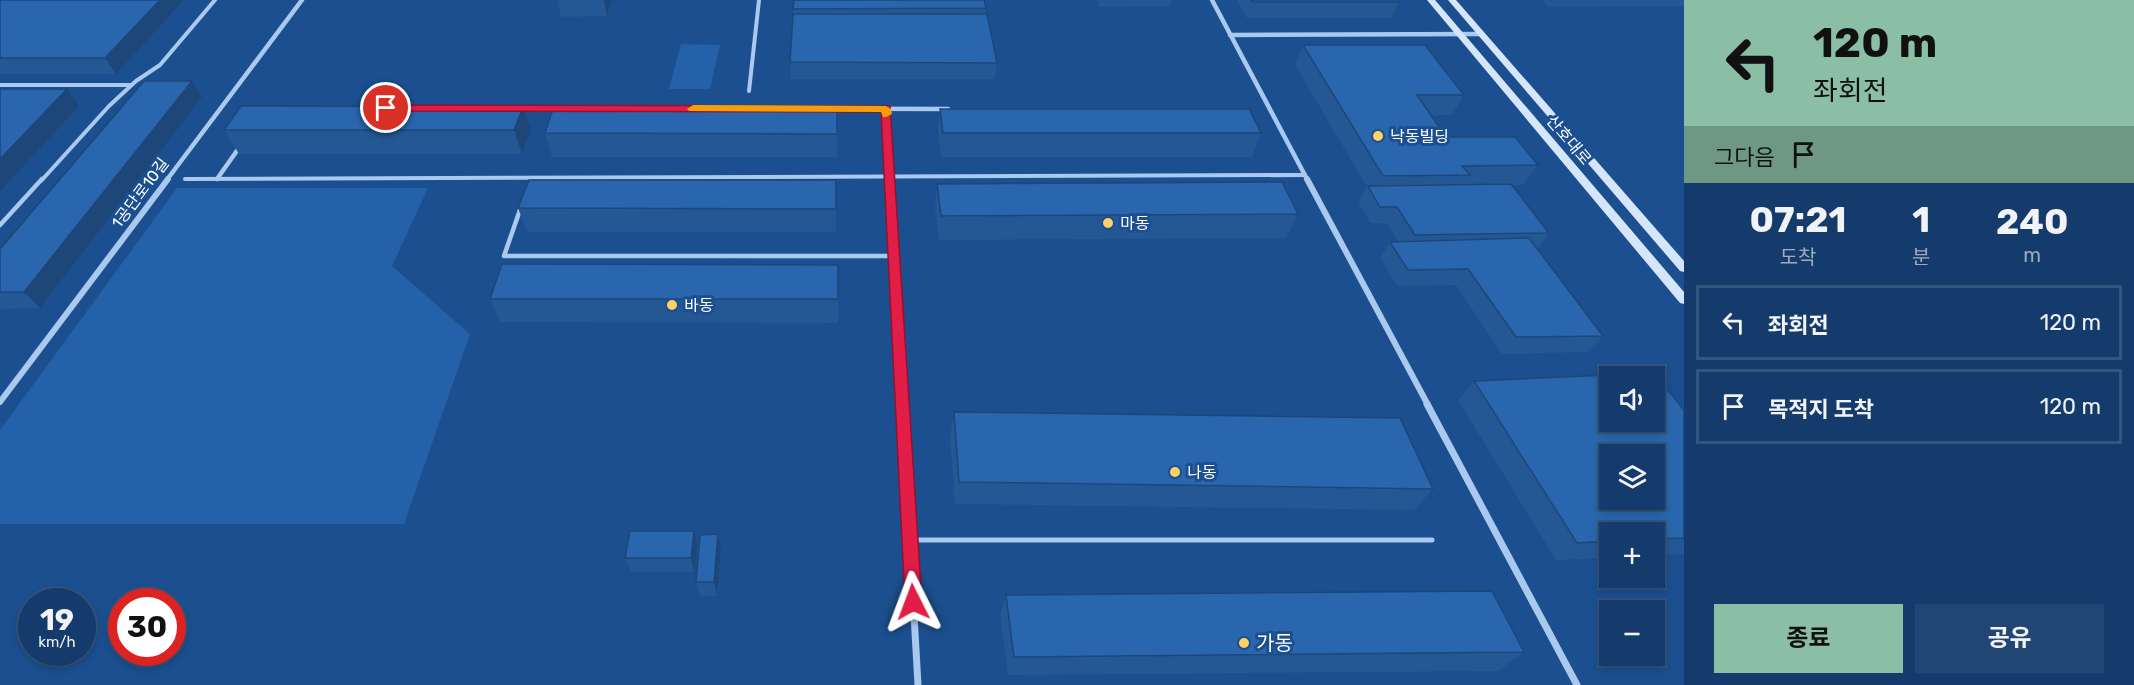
<!DOCTYPE html>
<html lang="ko">
<meta charset="utf-8">
<style>
:root{--surface:#143b6b;--page:#214673;--text:#f1f3f6;--muted:#9dadc1;--line:#33557e;--accent:#8abfa5}
body{margin:0;font-family:Rubik,"Noto Sans KR",sans-serif;background:var(--page);color:var(--text);height:100vh;display:flex;flex-direction:column;font-size:22px;white-space:nowrap}
*{box-sizing:border-box;margin:0}
p{font-size:20px;color:var(--muted)}
.icon{flex:none;width:33px;height:33px;fill:none;stroke:currentColor;stroke-width:2;stroke-linecap:round;stroke-linejoin:round}
.map{position:relative;flex:1;overflow:hidden}
.side{display:flex;flex-direction:column;background:var(--surface);width:450px}
.side>*{flex:none}
.banner{background:#8abfa5;color:#111;overflow:hidden}
.buttons{position:absolute;left:1599px;top:366px;display:grid;gap:12px}
.buttons a{display:grid;place-items:center;width:66px;height:66px;border-radius:0px;background:var(--surface);box-shadow:0 3px 9px #0003,0 0 0 2px var(--line);font-size:30px}
.speed{position:absolute;left:18px;top:588px;display:flex;gap:12px;font-size:30px;font-weight:700;text-align:center}
.speed>*{display:grid;place-content:center;width:78px;height:78px;border-radius:50%;background:var(--surface);box-shadow:0 3px 9px #0003,0 0 0 2px var(--line);line-height:1}
.speed small{font-size:15px;font-weight:400}
.speed .limit{border:9px solid #d22;background:#fff;color:#111}
.pin{position:absolute;display:grid;place-items:center;width:51px;height:51px;color:#fff;margin:-26px;border:3px solid #fff;border-radius:50%;box-shadow:0 2px 6px #0007}
.me{position:absolute;width:66px;margin:-33px;rotate:357deg;stroke-linejoin:round;filter:drop-shadow(0 0 4px #0008)}
.turn{display:flex;align-items:center;gap:21px;height:126px;padding:0 30px;font-size:27px}
.turn .icon{width:78px;height:78px;stroke-width:2.5}
.turn b{display:block;font-size:42px;line-height:51px}
.then{display:flex;align-items:center;height:57px;padding:0 30px;background:#0003;gap:12px;font-size:22px}
.eta{display:flex;justify-content:space-evenly;align-items:center;height:102px;text-align:center}
.eta b{font-size:36px;font-weight:700;line-height:42px}
.action{display:flex;gap:12px;margin-top:auto;padding:12px 30px}
.action a{flex:1;height:69px;border-radius:0px;background:var(--accent);color:#111;font-size:24px;font-weight:700;line-height:69px;text-align:center}
.action a+a{background:var(--page);color:var(--text)}
ul{padding:0;list-style:none}
li{display:flex;align-items:center;gap:18px;height:75px;margin:0 12px 9px;padding:0 18px;border:3px solid var(--line);border-radius:0px}
li div{flex:1}
li b{display:block;font-size:22px}
li em{font-style:normal}
main{display:flex;flex:1;min-height:0}
.map>svg:first-child{display:block}
.green{fill:#2461a8}
.lines{fill:none;stroke-linecap:round;stroke-linejoin:round}
.lane-far2{stroke:#a9c9ee;stroke-width:4}
.lane-far1{stroke:#a9c9ee;stroke-width:4.5}
.lane{stroke:#a9c9ee;stroke-width:5}
.street-far2{stroke:#a9c9ee;stroke-width:4.5}
.street-far1{stroke:#a9c9ee;stroke-width:6}
.street{stroke:#a9c9ee;stroke-width:7}
.secondary{fill:#d6e6fa;fill-rule:evenodd}
.wall{fill:#245895}
.shaded-wall{fill:#1d4779}
.building{fill:#2a66ad;stroke:#1d4779;stroke-width:1.5;fill-rule:evenodd}
.route{fill:#e11d48;stroke:#92132f;stroke-width:1.5}
.slow{fill:#f59e0b}
.poi-dot{fill:#ffd166;stroke:#1b4f8f;stroke-width:2}
.labels{text-anchor:middle;dominant-baseline:central;stroke-width:6;stroke-linejoin:round;paint-order:stroke}
.poi-label{font-size:16px;fill:#fff;stroke:#1b4f8f;text-anchor:start}
.street-label{font-size:16px;fill:#fff;stroke:#1b4f8f}
.near-poi-label{font-size:20px;fill:#fff;stroke:#1b4f8f;text-anchor:start}
</style>
<main>
<div class="map">
<svg width="1684" height="685" viewBox="0 0 1684 685">
<rect width="100%" height="100%" fill="#1b4f8f"/>
<path class="green" d="M681,44L720,45L710,89H669Z
M177,188H428L392,266L470,334L404,524H0V430Z"/>
<g class="lines">
<path class="lane-far2" d="M0,85H131
M749,91L759,0
M185,179L1305,175
M41,181L109,106L136,81L160,65L215,0"/>
<path class="lane-far1" d="M521,207L504,256H894
M0,225L42,179"/>
<path class="lane" d="M910,540H1432"/>
<path class="street-far2" d="M1212,0L1308,181
M1230,35L1482,34
M517,108L948,109
M886,109L890,181
M217,179L241,145
M166,181L302,0"/>
<path class="street-far1" d="M890,179L902,405
M1307,179L1428,405
M0,402L168,179"/>
<path class="street" d="M902,404L918,685
M1427,404L1577,685"/>
<path class="secondary" d="M1427,0H1435L1684,292V304L1680,303Z
M1448,0H1456L1684,261V272L1680,271Z"/>
</g>
<path class="wall" d="M0,0H184L116,74H0Z
M557,0H612L607,16L561,17Z
M794,0L986,8L985,14L997,63L995,79H791L790,62Z
M1096,0H1172L1170,6L1099,7Z
M1237,0H1398L1399,2L1392,18H1247Z
M1542,0H1684V6L1548,7Z
M1303,45L1464,95L1452,115H1431L1446,137L1538,165L1523,185H1512L1549,233L1537,249L1603,336L1587,352L1502,354L1456,285L1397,286L1380,258L1390,242L1398,241L1387,223H1371L1358,203L1367,187L1295,65Z
M192,81L202,97L40,308L0,309V249Z
M837,109V157H552L545,133Z
M940,109L1261,133L1252,157H941L938,132Z
M224,130H531L522,154H239Z
M836,180V232H527L518,208Z
M937,184L1298,214L1286,238L939,240L935,208Z
M838,265V323L500,322L490,299Z
M1474,381L1684,410V554L1654,556V532H1610V558L1556,560L1458,400Z
M954,412L1433,489L1414,510L955,504L950,435Z
M694,531L697,546L694,572H631L625,558Z
M718,534L721,549L717,596H700L696,582Z
M1006,595L1524,652L1498,671L1008,675L1000,615Z"/>
<path class="shaded-wall" d="M160,0H184L116,74L105,58Z
M604,0H612L607,16Z
M192,81L202,97L40,308L24,292Z
M67,89L79,106L0,191V159Z
M523,107L531,130L522,154L514,130Z
M694,531L697,546L694,572L691,558Z
M718,534L721,549L717,596L714,582Z"/>
<path class="building" d="M0,0H160L105,58H0Z
M794,0H984L986,8L793,9Z
M1251,0H1398L1399,2H1253Z
M793,14H987L997,63L790,62Z
M1303,45H1425L1464,95H1417L1446,137H1515L1538,165L1462,166L1470,175L1383,176Z
M144,81H192L24,292H0V249Z
M0,89H67L0,159Z
M241,106L523,107L514,130H224Z
M553,109H837V134L545,133Z
M940,109H1249L1261,133H943Z
M529,180H836V209L518,208Z
M1282,182L1298,214L941,216L937,184Z
M1511,184L1549,233L1415,235L1397,207H1380L1368,186Z
M1529,238L1603,336L1516,337L1468,269L1408,270L1390,242Z
M502,264L838,265V299H490Z
M1654,373L1684,410V538L1654,539V532H1610V541L1577,543L1474,381ZM1610,376H1654V422H1610ZM1610,454H1654V500H1610Z
M954,412L1400,418L1433,489L959,482Z
M630,531H694L691,558H625Z
M718,534L714,582H696L700,535Z
M1492,591L1524,652L1014,657L1006,595Z"/>
<path class="route" d="M386,105L890,106L922,602L919,608L913,610L907,608L905,602L881,112L382,111L380,108Z"/>
<path class="slow" d="M693,105L886,106L891,109L892,114L886,117H883L881,112L689,111L687,109Z"/>
<g class="poi-dot">
<circle cx="1378" cy="136" r="6"/>
<circle cx="1108" cy="223" r="6"/>
<circle cx="672" cy="305" r="6"/>
<circle cx="1175" cy="472" r="6"/>
<circle cx="1244" cy="643" r="6"/>
</g>
<g class="labels">
<g class="poi-label">
<text x="1390" y="136">낙동빌딩</text>
<text x="1120" y="223">마동</text>
<text x="684" y="305">바동</text>
<text x="1187" y="472">나동</text>
</g>
<g class="street-label">
<text transform="translate(1569 140) rotate(50)">산호대로</text>
<text transform="translate(140 193) rotate(-53)">1공단로10길</text>
</g>
<g class="near-poi-label">
<text x="1256" y="643">가동</text>
</g>
</g>
</svg>
<div class="buttons">
<a><svg class="icon" aria-label="sound" viewBox="0 0 24 24"><path d="M4 9h4l5-4v14l-5-4H4zM17 9q2 3 0 6"/></svg></a>
<a><svg class="icon" aria-label="layers" viewBox="0 0 24 24"><path d="M12 4l9 5-9 5-9-5zM3 14l9 5 9-5"/></svg></a>
<a>+</a>
<a>−</a>
</div>
<div class="speed"><div>19<small>km/h</small></div><div class="limit">30</div></div>
<div class="pin" style="left:386px;top:108px;background:#d93025"><svg class="icon" aria-label="arrive" viewBox="0 0 24 24"><path d="M6 21V4h12l-3 4 3 4H6"/></svg></div>
<svg class="me" style="left:913px;top:602px" viewBox="-20 -20 40 40"><path d="M0-17L14 15 0 8-14 15z" fill="#e11d48" stroke="#fff" stroke-width="4"/></svg>
</div>
<section class="side">
<div class="banner">
<div class="turn"><svg class="icon" aria-label="left" viewBox="0 0 24 24"><path d="M17 20v-9H6M10 6l-5 5 5 5"/></svg><div><b>120 m</b>좌회전</div></div>
<div class="then">그다음<svg class="icon" aria-label="arrive" viewBox="0 0 24 24"><path d="M6 21V4h12l-3 4 3 4H6"/></svg></div>
</div>
<div class="eta">
<div><b>07:21</b><p>도착</p></div>
<div><b>1</b><p>분</p></div>
<div><b>240</b><p>m</p></div>
</div>
<ul>
<li><svg class="icon" aria-label="left" viewBox="0 0 24 24"><path d="M17 20v-9H6M10 6l-5 5 5 5"/></svg><div><b>좌회전</b></div><em>120 m</em></li>
<li><svg class="icon" aria-label="arrive" viewBox="0 0 24 24"><path d="M6 21V4h12l-3 4 3 4H6"/></svg><div><b>목적지 도착</b></div><em>120 m</em></li>
</ul>
<div class="action"><a>종료</a><a>공유</a></div>
</section>
</main>
